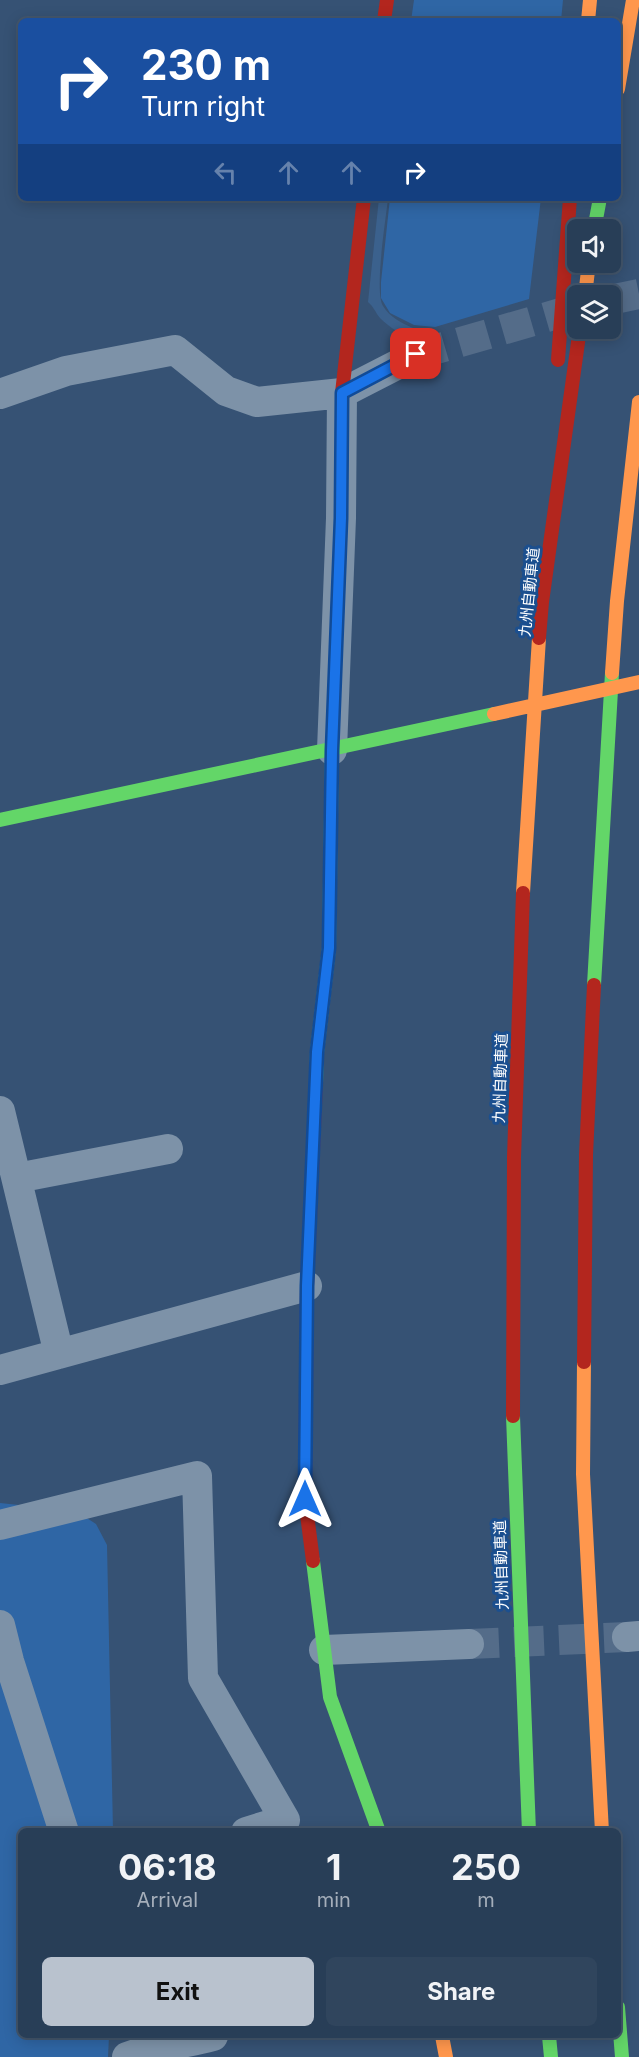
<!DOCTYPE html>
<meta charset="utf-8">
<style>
:root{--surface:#283e57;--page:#30455d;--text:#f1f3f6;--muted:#a5aeba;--line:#44576d;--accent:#b9c2ce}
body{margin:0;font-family:Inter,"Noto Sans JP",sans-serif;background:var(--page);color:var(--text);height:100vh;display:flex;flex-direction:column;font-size:22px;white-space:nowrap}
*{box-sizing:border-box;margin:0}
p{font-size:20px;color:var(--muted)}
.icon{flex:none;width:33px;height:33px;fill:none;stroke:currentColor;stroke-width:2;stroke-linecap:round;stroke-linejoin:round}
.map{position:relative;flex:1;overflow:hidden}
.side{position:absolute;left:18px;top:1828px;width:603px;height:210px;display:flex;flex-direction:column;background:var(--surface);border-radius:9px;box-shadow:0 3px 15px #0003,0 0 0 2px var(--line)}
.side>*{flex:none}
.top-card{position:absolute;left:18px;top:18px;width:603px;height:183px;border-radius:9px;box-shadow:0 3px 15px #0003,0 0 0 2px var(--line);background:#1a4fa0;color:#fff;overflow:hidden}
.fabs{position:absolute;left:567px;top:219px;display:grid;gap:12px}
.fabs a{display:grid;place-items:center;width:54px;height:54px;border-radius:9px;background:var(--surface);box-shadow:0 3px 15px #0003,0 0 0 2px var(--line);font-size:30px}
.pin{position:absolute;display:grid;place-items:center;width:51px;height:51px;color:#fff;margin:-26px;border-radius:12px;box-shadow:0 3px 9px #0006}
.me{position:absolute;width:66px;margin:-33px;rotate:0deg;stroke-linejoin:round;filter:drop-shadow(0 0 4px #0008)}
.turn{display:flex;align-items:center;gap:21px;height:126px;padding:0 24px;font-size:27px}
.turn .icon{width:78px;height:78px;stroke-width:2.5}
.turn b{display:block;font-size:42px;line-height:51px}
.lanes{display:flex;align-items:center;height:57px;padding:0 24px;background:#0003;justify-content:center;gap:30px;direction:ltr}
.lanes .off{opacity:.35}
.eta{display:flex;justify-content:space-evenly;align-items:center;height:102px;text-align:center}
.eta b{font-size:36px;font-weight:700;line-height:42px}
.action{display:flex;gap:12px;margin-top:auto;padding:12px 24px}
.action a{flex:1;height:69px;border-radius:9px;background:var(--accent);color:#111;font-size:24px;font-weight:700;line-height:69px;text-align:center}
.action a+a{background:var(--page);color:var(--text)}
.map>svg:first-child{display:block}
.green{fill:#2f66a5}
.water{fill:#3b618d}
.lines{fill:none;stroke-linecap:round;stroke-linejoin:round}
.street-tunnel{stroke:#546c89;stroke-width:30;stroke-dasharray:30 15;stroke-linecap:butt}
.street{stroke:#7d92a8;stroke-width:30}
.fast{stroke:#63d668;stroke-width:14}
.slow{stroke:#ff974d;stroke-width:14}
.jam{stroke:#b3261e;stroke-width:14}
.route-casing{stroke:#114b97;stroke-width:15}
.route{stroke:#1a73e8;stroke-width:10}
.labels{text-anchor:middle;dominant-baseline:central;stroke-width:6;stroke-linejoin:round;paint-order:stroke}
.street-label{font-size:15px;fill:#fff;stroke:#1b4f8f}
</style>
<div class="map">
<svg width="639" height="2057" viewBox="0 0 639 2057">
<rect width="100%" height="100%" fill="#365274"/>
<path class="green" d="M414,0H563L561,21H411Z
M390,198H541L529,299L435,327L414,325L390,313L381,298V282Z
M0,1503L76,1511L96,1524L107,1545L113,1831L21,1832V2036H109L108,2057H0Z"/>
<path class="water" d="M379,198H388C386,219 374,291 383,306C390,317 401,323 413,328L409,338C398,332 389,327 380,318C375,312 374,307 368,302Z"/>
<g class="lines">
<path class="street-tunnel" d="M610,300L639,294
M416,355L578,308
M469,1644L627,1637"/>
<path class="street" d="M0,394L66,371L175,350L226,391L257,402L342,393L416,355
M332,750L341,518L342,393
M0,1111L59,1354
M17,1178L168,1149
M0,1370L307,1286
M0,1525L197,1476L203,1678L285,1820L246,1832
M0,1625L9,1661L64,1832
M627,1637L639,1636
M324,1650L469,1644
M127,2057C155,2046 184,2044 213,2036"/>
<path class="fast" d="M594,230L600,198
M0,820L494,714
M594,985L612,673
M316,1083L317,1052L329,948L332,750
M513,1416L529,1832
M313,1561L330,1697L379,1832
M618,2007L622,2057
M549,2036L551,2057"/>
<path class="slow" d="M588,21L590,0
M618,89L633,0
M585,296L589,262
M612,673L617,601L639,402
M494,714L639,682
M523,893L539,638
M584,1362L583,1474L602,1832
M442,2036L446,2057"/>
<path class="jam" d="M384,21L387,0
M558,360L570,198
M342,393L364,198
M539,638L542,602L580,328
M584,1362L586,1155L594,985
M513,1416L514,1157L523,893
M313,1561L305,1499L307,1286L316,1083"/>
</g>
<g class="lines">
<defs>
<path id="route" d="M305,1499L307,1286L315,1099L317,1052L329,948L332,750L341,518L342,393L416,354"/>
</defs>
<use href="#route" class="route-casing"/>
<use href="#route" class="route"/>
</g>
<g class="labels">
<g class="street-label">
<text transform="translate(529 592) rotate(-84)">九州自動車道</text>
<text transform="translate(500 1078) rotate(-88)">九州自動車道</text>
<text transform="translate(501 1565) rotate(-92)">九州自動車道</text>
</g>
</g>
</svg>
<div class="fabs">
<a><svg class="icon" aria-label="sound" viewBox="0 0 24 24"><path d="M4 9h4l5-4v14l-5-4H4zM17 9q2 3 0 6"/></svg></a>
<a><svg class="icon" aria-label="layers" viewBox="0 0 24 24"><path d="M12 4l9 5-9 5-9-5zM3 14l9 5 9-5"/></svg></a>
</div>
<div class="pin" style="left:416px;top:354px;background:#d93025"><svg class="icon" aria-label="arrive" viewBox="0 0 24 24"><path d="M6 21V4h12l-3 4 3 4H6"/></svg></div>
<svg class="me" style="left:305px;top:1499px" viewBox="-20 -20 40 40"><path d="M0-17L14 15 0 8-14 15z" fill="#1a73e8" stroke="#fff" stroke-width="4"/></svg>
<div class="top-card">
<div class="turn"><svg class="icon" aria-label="right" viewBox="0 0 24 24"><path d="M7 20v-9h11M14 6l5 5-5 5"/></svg><div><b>230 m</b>Turn right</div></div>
<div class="lanes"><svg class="icon off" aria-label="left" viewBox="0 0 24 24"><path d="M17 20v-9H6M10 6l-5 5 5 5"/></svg><svg class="icon off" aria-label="ahead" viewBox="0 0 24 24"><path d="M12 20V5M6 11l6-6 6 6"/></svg><svg class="icon off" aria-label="ahead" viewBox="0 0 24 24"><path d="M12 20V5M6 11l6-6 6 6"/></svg><svg class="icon" aria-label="right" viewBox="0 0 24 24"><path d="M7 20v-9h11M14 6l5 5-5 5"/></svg></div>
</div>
<section class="side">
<div class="eta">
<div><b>06:18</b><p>Arrival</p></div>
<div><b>1</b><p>min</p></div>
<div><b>250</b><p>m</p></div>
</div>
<div class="action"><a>Exit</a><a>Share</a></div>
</section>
</div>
